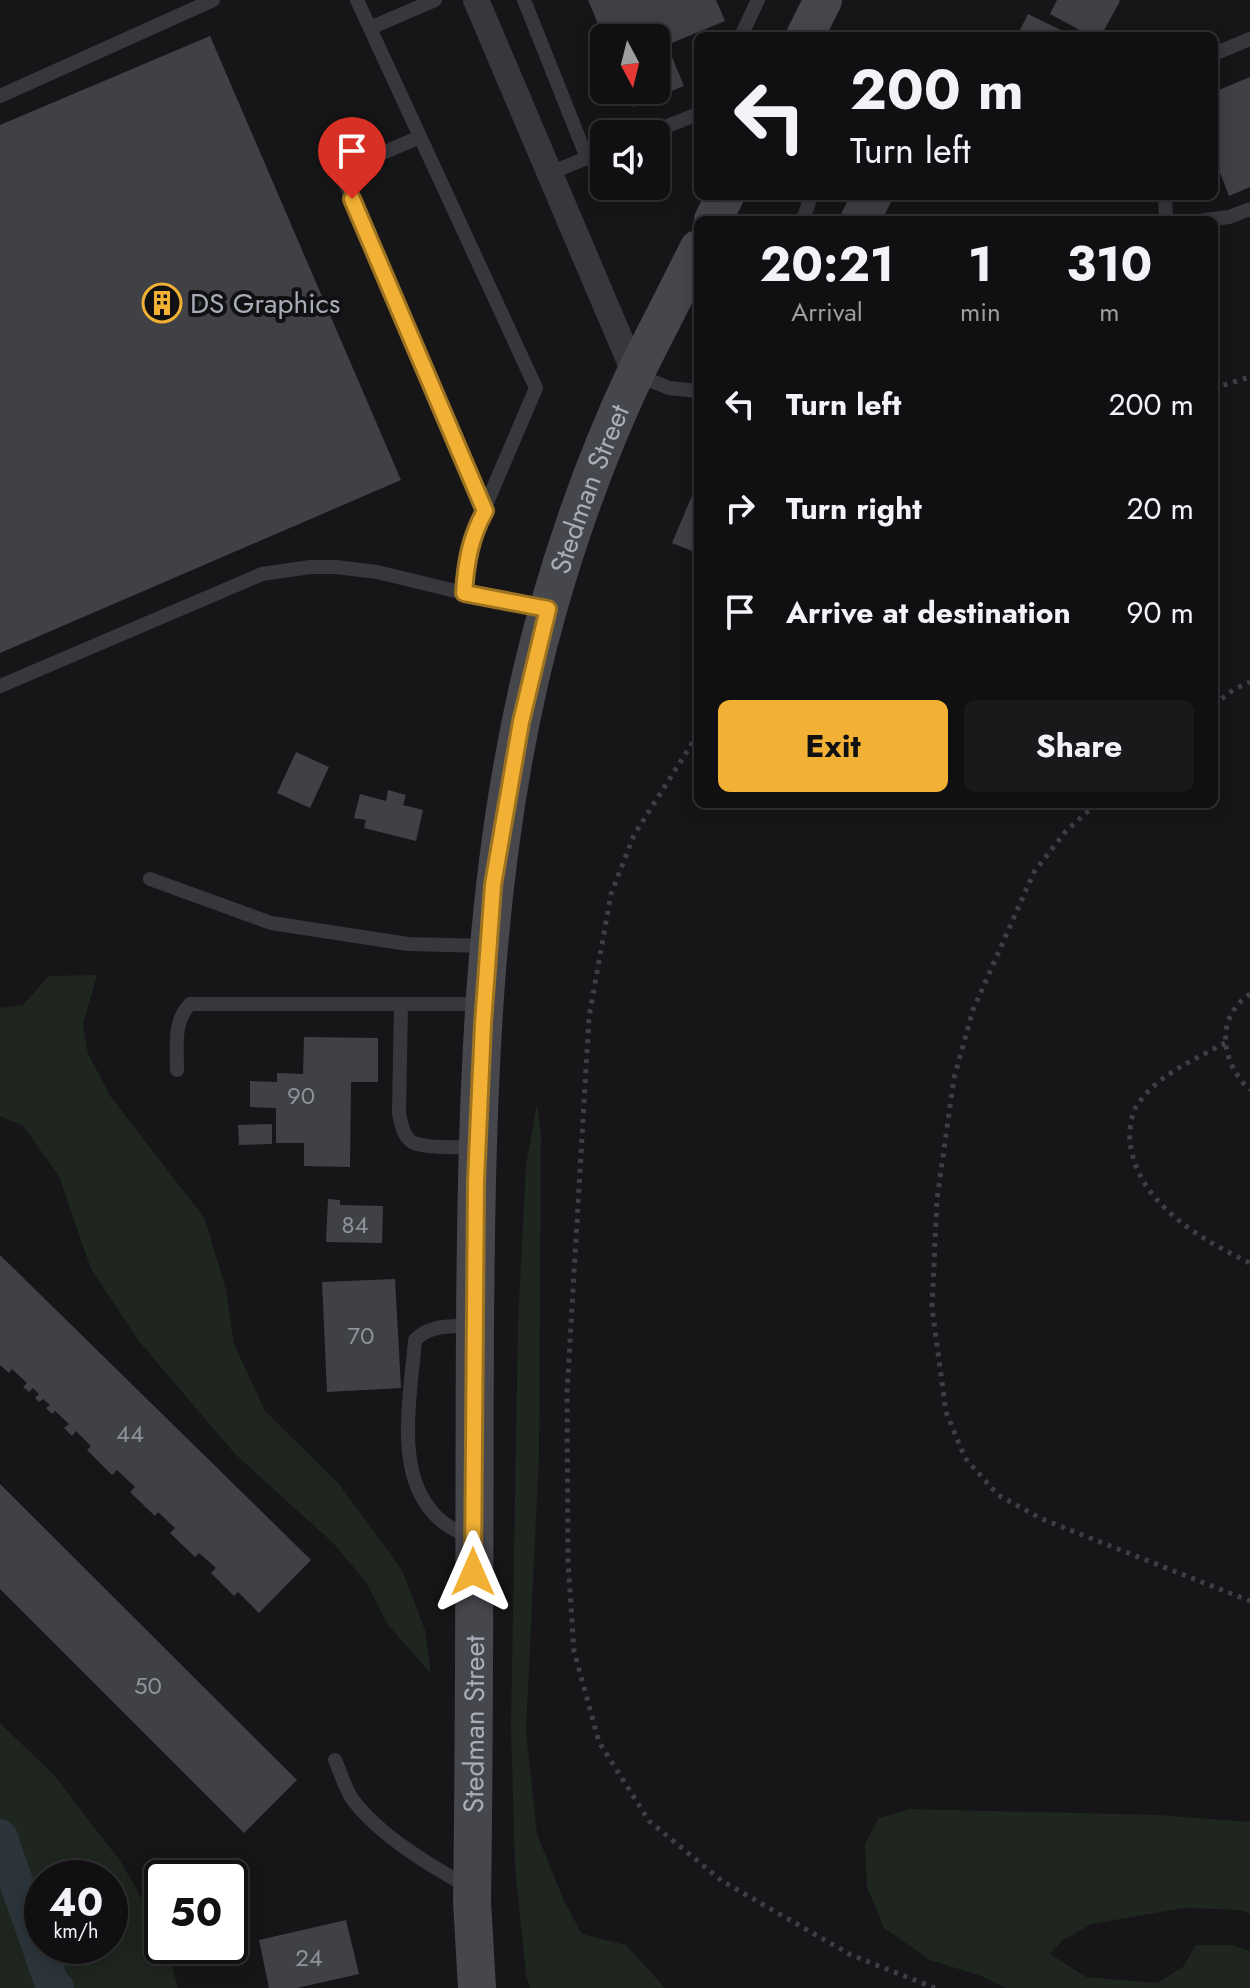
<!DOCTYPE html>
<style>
:root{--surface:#101012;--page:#19191b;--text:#f1f3f6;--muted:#9c9d9f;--line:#303032;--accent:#f2b134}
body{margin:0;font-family:Jost,sans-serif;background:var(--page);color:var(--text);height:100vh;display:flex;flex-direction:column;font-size:30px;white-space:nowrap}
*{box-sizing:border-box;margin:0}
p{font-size:26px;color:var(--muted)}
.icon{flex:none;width:44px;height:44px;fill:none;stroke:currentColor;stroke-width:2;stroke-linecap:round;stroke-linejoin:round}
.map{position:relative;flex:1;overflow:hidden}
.drawer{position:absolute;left:694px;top:216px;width:524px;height:592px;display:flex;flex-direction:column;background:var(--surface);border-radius:12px;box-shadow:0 4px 20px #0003,0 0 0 2px var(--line)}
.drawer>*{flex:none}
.banner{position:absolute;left:694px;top:32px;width:524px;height:168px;border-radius:12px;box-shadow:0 4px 20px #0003,0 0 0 2px var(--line);background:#101012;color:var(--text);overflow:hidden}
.needle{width:52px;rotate:173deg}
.buttons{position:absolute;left:590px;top:24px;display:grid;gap:16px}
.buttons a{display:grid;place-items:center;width:80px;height:80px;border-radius:12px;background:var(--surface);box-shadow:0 4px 20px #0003,0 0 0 2px var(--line);font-size:40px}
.speed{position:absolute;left:24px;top:1860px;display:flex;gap:16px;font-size:40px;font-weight:700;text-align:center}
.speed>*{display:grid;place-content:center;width:104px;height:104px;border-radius:50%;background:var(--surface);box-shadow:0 4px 20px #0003,0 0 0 2px var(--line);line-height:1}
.speed small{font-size:20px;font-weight:400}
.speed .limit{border:4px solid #111;border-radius:12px;background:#fff;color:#111}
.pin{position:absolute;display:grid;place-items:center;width:68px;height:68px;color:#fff;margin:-82px -34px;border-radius:50% 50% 50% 0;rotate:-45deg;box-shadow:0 0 8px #0007}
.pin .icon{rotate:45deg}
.me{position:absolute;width:88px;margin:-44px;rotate:0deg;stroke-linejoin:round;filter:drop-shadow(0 0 6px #0008)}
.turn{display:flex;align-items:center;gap:28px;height:168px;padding:0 24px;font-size:36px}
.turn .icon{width:104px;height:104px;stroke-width:2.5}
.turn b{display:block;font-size:56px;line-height:68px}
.eta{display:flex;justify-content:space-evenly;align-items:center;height:136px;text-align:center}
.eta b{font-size:48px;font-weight:700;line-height:56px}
.action{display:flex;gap:16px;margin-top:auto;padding:16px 24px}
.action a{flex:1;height:92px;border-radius:12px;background:var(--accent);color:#111;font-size:32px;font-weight:700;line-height:92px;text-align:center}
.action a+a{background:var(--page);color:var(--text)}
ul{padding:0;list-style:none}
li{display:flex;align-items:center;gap:24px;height:104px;padding:0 24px}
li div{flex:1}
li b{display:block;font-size:30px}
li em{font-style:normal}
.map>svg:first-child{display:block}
.green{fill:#1e261f;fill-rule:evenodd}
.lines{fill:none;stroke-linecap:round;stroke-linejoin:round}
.canal{stroke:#2c353c;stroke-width:34}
.building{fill:#404145}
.path{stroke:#3d3f44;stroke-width:5;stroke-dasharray:4 6;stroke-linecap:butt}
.lane{stroke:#37383d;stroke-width:14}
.street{stroke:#37383d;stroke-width:26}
.secondary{stroke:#45474d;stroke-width:38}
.route-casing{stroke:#9d7322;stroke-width:20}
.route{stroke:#f2b134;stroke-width:14}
.labels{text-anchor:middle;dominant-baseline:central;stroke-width:8;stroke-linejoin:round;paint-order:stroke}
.number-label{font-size:24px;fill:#8e929b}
.poi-label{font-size:28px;fill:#a8adb8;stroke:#111113;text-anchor:start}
.street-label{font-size:28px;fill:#a8adb8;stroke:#111113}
</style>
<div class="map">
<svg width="1250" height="1988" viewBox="0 0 1250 1988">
<rect width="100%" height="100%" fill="#161618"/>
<path class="green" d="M97,975L83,1024L88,1054L111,1097L205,1219L226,1290L234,1344L265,1411L339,1484L402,1570L425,1630L431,1674L388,1625L366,1582L333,1543L234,1453L138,1340L91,1269L59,1176L23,1126L0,1116V1008L23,1005L49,976Z
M537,1104L541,1134L539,1454L526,1732L537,1834L564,1901L582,1934L626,1945L665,1988H530L526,1975L515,1867L511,1727L518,1324L526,1165Z
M0,1723L54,1775L121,1862L162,1933V1946H167L178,1988H0ZM42,1878H110V1946H42Z
M909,1809L1158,1815L1250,1822V1914L1241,1910L1183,1908L1092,1924L1063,1940L1050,1954L1086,1977L1157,1983L1183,1967L1196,1945H1231L1250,1951V1988H1006L981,1976L930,1960L884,1928L867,1887L865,1844L879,1818Z"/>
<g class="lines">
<path class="canal" d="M0,1836L51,1981L57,1988"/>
</g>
<path class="building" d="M588,0H716L725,21L667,45L684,86L633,107L626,90H656V38H604Z
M1057,0H1118L1120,1L1101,36H1091L1050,14Z
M1028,14L1073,36H1017Z
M210,36L401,480L0,653V125Z
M1250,77V187L1229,196L1214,157V92Z
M850,196H894L882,220H838Z
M694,491L698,492V537L692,551L672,543Z
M296,752L329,767L310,808L277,793Z
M388,790L406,795L403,805L423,810L416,841L364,828L366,820L354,818L360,794L386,801Z
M304,1037L378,1038V1082H351L350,1167L304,1166V1143H276V1108L250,1107V1081L277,1082V1073L303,1074Z
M272,1124V1144L239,1145L238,1125Z
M328,1199L340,1200V1205L383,1206L382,1243L326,1242Z
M0,1255L311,1560L259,1613L238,1592L234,1596L211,1573L216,1568L199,1553L195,1557L170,1533L175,1528L158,1512L155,1516L130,1492L135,1487L117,1470L112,1475L87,1450L91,1446L76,1431L72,1436L64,1428L69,1424L55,1411L52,1414L46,1408L50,1405L43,1399L39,1402L35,1398L39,1394L33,1388L29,1392L23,1387L27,1383L12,1369L9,1373L0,1365Z
M395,1279L401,1388L327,1392L322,1282Z
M0,1484L297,1780L244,1833L0,1589Z
M346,1920L359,1974L297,1988H269L259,1940Z"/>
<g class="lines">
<path class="path" d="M1214,388L1250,377
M1214,705L1233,690L1250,682
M698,734L634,835L611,894L589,1017L567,1393L568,1562L574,1651L599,1742L649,1821L722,1881L851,1955L935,1988
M1096,804L1066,831L1034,872L973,1010L954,1078L937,1199L932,1308L946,1412L965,1458L998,1495L1042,1519L1250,1601
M1250,994C1214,1018 1221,1063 1250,1090
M1225,1043C1194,1060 1156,1075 1136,1107C1131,1115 1129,1132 1130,1142C1137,1203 1200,1239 1250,1263"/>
<path class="lane" d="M357,0L536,388L477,526L466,559L464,593
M524,0L587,158L604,151
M370,28L435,0
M741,36L758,0
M1214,54L1250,39
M0,96L213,0
M647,134L698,114
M420,137L340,171L485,511
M550,173L587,158
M1165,196L1166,220
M803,220L811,196
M1204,220L1229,217L1250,209
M637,375L669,388L698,391
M0,686L262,574L310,567H336L377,572L464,593L548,609
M150,879L271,923L408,944L488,946
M401,1004L399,1113C401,1123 403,1136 412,1142C424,1149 463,1147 477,1147
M177,1070C177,1046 173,1022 190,1004H484
M470,1538C455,1530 440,1523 430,1509C395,1466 411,1392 415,1340C431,1324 451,1327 473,1325
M335,1760C341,1773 345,1789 353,1800C380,1836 431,1866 470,1888"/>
<path class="street" d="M476,0L635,374"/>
<g class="secondary">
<path d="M805,36L823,0"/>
<path d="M713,220L725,196"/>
<path id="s1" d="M477,1988L472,1901C475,1709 474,1516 475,1324C477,1084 482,841 548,609C571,528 601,446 637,370C657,330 678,290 698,249"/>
</g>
</g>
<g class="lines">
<defs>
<path id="route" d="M352,199L485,511C470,538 466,563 464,593L548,609L521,722L493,885L483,1024L476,1181L473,1572"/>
</defs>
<use href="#route" class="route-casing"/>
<use href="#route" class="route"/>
</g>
<defs>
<symbol id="building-ring" viewBox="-11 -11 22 22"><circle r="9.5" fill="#111113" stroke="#f2b134" stroke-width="1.5"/><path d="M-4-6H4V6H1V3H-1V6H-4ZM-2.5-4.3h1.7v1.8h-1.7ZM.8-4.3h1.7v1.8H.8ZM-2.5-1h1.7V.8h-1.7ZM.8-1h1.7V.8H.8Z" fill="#f2b134"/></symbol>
</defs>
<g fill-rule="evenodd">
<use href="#building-ring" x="140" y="281" width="44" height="44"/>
</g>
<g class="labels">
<g class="number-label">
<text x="301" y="1095">90</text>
<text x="355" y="1224">84</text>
<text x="361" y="1335">70</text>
<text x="130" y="1433">44</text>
<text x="148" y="1685">50</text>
<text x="309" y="1957">24</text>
</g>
<g class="poi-label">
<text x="190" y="303">DS Graphics</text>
</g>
<g class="street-label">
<text stroke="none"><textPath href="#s1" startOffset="1512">Stedman Street</textPath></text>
<text stroke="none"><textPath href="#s1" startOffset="264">Stedman Street</textPath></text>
</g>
</g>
</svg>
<div class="buttons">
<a><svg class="needle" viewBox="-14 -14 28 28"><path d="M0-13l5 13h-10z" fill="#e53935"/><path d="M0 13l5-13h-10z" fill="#9c9d9f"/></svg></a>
<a><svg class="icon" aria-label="sound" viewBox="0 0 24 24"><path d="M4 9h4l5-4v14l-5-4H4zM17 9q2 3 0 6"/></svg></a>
</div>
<div class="speed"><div>40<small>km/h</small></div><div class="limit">50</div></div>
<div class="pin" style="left:352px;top:199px;background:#d93025"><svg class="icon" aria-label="arrive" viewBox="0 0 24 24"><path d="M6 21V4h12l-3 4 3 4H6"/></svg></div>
<svg class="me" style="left:473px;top:1572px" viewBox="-20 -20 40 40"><path d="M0-17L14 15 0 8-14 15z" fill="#f2b134" stroke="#fff" stroke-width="4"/></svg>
<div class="banner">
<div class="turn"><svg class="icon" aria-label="left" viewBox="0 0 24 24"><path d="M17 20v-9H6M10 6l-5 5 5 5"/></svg><div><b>200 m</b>Turn left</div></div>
</div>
<section class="drawer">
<div class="eta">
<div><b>20:21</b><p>Arrival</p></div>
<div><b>1</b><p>min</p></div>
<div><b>310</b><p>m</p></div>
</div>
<ul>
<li><svg class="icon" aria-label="left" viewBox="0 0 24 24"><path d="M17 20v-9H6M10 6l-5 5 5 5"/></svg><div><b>Turn left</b></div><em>200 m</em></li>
<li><svg class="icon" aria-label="right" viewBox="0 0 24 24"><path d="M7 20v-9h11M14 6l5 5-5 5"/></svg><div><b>Turn right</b></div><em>20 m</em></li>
<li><svg class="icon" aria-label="arrive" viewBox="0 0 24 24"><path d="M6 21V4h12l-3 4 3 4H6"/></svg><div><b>Arrive at destination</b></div><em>90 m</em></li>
</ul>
<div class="action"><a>Exit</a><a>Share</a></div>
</section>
</div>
